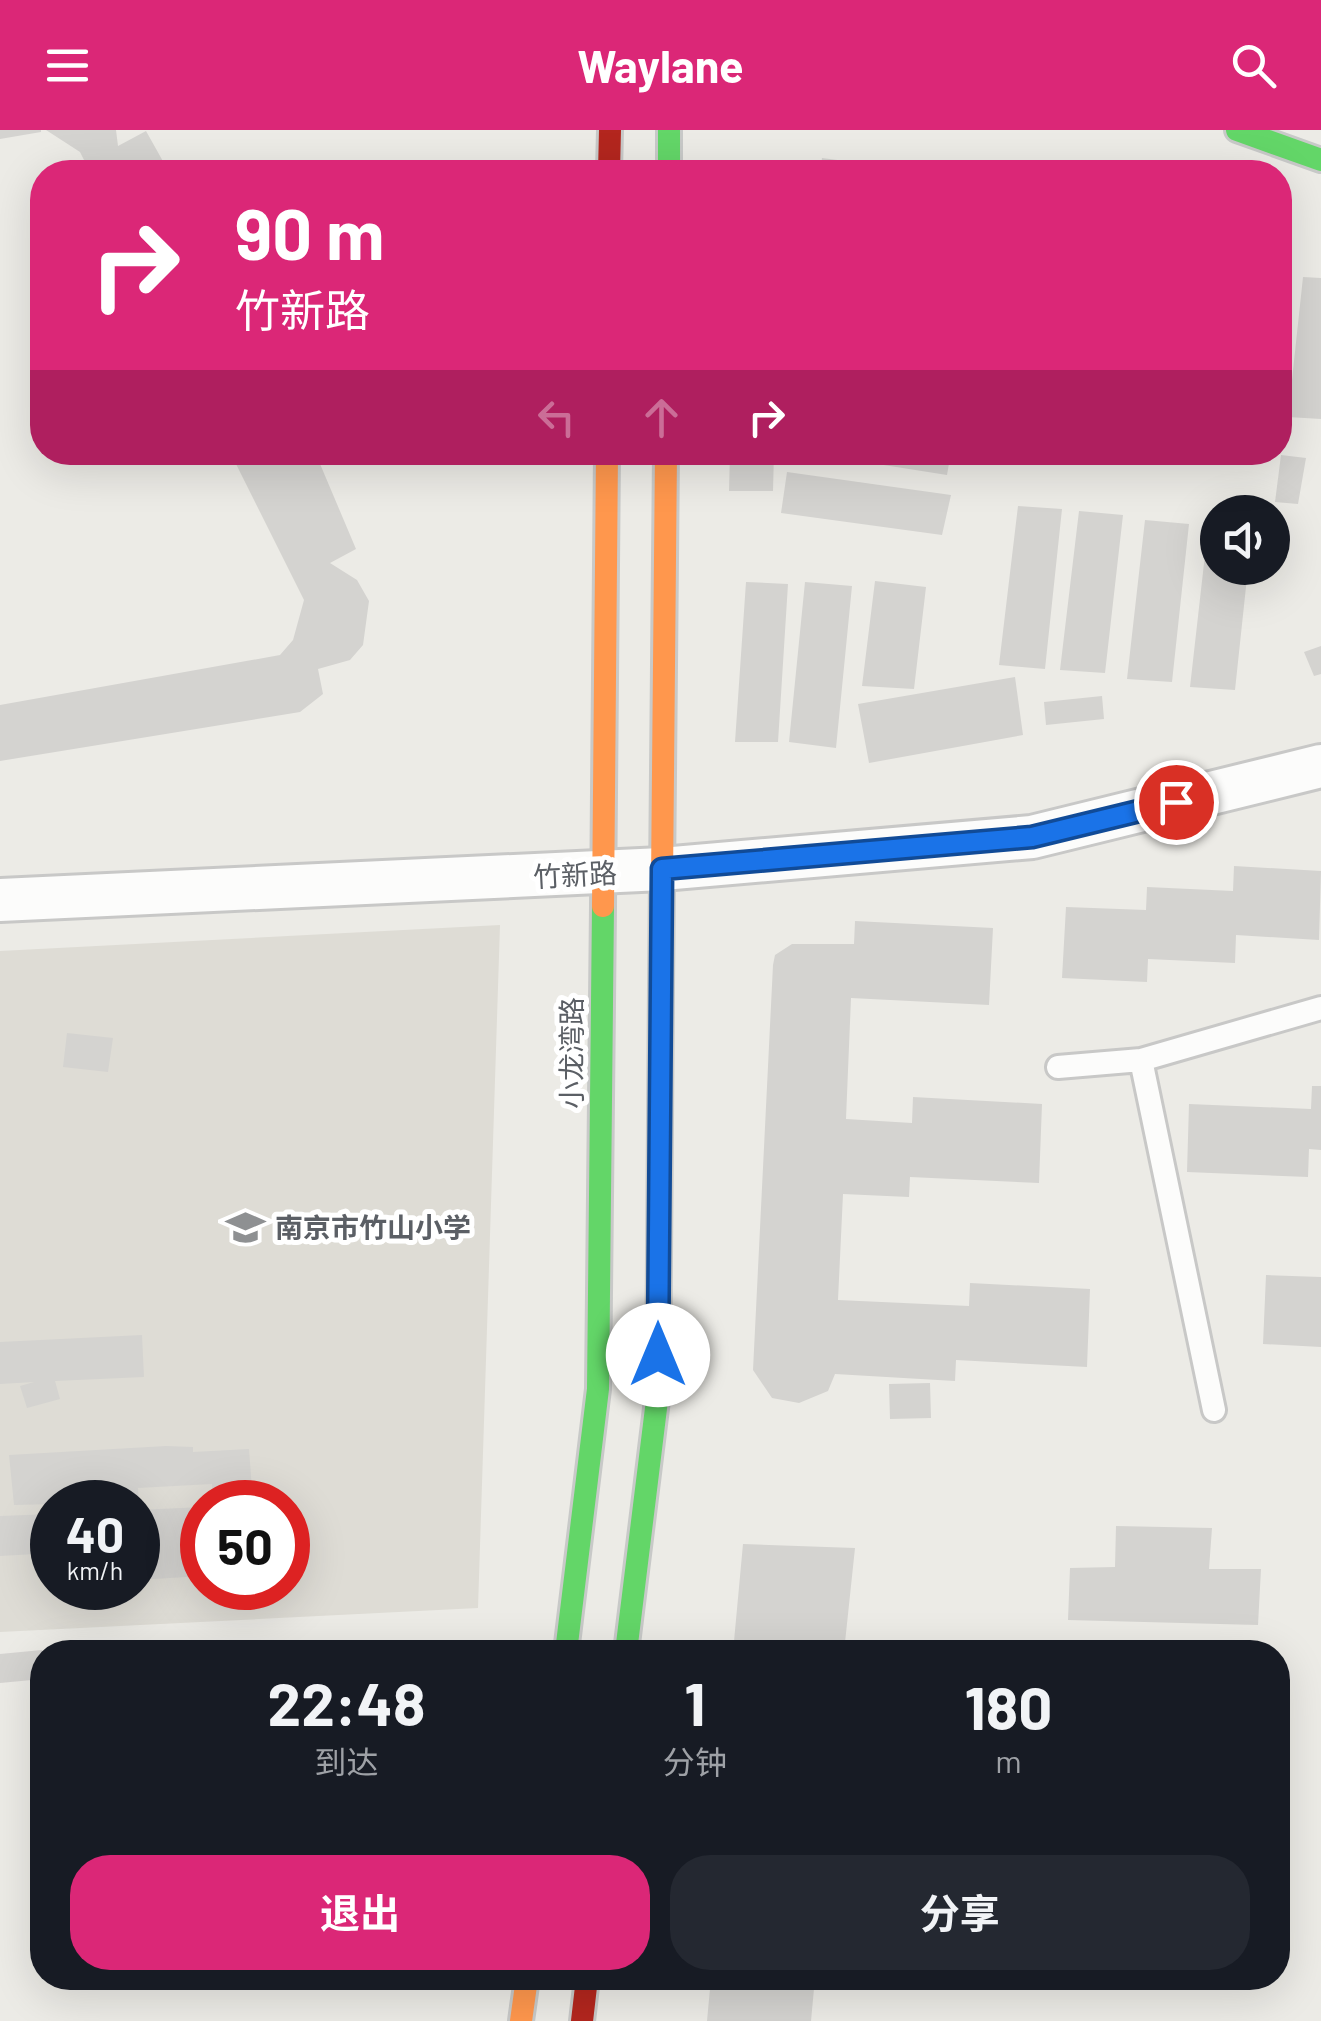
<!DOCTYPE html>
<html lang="zh">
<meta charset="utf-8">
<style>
:root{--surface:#171b24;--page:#242831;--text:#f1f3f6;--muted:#9ea1a6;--accent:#db2777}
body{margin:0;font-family:Barlow,"Noto Sans SC",sans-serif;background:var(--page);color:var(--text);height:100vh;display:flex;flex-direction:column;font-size:38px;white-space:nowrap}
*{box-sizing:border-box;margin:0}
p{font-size:32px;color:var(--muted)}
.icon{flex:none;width:55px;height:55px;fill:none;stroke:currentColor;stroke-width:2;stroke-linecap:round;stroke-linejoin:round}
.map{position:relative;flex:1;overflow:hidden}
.panel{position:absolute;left:30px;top:1510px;width:1260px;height:350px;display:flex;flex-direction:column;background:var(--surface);border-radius:40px;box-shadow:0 10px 40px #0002}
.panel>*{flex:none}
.banner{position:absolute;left:30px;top:30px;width:1262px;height:305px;border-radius:40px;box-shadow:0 10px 40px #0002;background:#db2777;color:#fff;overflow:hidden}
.tools{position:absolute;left:1200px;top:365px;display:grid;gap:20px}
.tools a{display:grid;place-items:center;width:90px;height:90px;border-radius:50%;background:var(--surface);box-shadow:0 10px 40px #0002;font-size:50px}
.speed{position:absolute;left:30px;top:1350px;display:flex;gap:20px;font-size:50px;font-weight:700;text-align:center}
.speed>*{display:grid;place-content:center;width:130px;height:130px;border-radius:50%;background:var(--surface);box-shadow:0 10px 40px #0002;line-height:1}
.speed small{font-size:25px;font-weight:400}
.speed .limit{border:15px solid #d22;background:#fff;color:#111}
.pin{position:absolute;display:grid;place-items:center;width:85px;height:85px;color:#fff;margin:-42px;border:5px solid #fff;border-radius:50%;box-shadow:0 2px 10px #0007}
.me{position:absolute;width:110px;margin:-55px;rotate:0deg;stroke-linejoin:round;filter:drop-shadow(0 0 8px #0008)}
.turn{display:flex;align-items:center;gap:35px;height:210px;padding:0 40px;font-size:45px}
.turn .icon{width:130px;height:130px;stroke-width:2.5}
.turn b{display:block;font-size:70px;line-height:85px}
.lanes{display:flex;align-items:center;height:95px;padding:0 40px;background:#0003;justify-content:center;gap:50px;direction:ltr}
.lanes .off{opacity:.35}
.eta{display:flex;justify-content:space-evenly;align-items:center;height:170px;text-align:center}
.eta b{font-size:60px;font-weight:700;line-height:70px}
.action{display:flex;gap:20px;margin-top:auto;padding:20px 40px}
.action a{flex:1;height:115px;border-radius:40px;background:var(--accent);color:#fff;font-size:40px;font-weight:700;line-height:115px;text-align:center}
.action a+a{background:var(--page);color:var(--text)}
header{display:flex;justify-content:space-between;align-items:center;height:130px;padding:0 40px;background:var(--accent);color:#fff;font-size:45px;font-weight:700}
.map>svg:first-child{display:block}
.education{fill:#dedcd5;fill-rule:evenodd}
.building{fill:#d4d3d0}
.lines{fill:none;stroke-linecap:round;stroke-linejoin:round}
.lane-casing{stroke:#c8c8c7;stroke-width:28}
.street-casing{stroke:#c8c8c7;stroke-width:48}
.fast-casing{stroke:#c8c9c8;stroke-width:28}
.slow-casing{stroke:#c8c9c8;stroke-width:28}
.jam-casing{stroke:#c8c9c8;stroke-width:28}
.lane{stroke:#fcfcfb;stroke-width:22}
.street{stroke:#fcfcfb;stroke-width:42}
.fast{stroke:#63d668;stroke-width:22}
.slow{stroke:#ff974d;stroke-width:22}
.jam{stroke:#b3261e;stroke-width:22}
.route-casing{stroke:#114b97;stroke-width:25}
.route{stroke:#1a73e8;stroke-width:18}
.labels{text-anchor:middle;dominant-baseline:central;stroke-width:10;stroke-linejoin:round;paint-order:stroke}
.street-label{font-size:28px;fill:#5b5f65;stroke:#fff}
.poi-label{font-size:28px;font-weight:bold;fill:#5b5f65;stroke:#fff;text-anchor:start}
</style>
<header><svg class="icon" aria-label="menu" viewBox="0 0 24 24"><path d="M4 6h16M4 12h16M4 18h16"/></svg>Waylane<svg class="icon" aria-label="search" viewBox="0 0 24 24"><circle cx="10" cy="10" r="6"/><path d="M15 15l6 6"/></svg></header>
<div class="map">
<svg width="1321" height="1891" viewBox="0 0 1321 1891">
<rect width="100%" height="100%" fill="#ecebe6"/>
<path class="education" d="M500,795L478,1478L0,1502V821ZM52,1372H138V1458H52ZM202,1372H288V1458H202Z"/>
<path class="building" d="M0,0H41V2L0,9Z
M46,0H116L118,16L146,1L169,42H90L80,22Z
M822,28L915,40V42H820Z
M1303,147L1321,148V289L1288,287Z
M230,322H315L356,419L330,433L357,450L369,471L363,515L350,530L318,539L323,564L300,582L0,631V575L280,525L293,510L304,470Z
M730,322H774L773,361H729Z
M801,322H951L947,345Z
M1208,322H1253L1252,329L1208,325Z
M1281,325L1306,328L1298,374L1275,372Z
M787,342L951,365L942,405L781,383Z
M1018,376L1062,379L1045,539L999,535Z
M1079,381L1123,385L1105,543L1060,540Z
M1145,390L1189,394L1172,552L1127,549Z
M1208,398H1218V438H1248L1235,560L1190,557Z
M875,451L926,457L914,559L862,556Z
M746,452L788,454L778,612H735Z
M805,452L852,456L836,618L789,612Z
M1321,516V544L1314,546L1304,522Z
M1015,547L1023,605L869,633L858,574Z
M1102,566L1104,589L1046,595L1044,572Z
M1234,736L1321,741L1319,810L1236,805L1235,833L1148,829L1147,852L1062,848L1066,777L1146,780L1147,757L1233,761Z
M855,791L993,798L989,875L851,868L846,989L912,993L913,967L1042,974L1039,1053L910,1047L909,1067L843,1064L838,1170L969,1176L970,1153L1090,1159L1087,1237L956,1230L955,1251L835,1244L828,1261L799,1273L772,1268L753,1240L773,835L775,825L792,814H854Z
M67,903L113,908L108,942L63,937Z
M1312,956H1321V1020L1309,1019L1308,1047L1187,1042L1189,974L1311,979Z
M1266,1145L1321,1147V1217L1263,1214Z
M142,1205L144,1247L55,1251L60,1269L27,1278L20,1256L34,1252L0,1254V1212Z
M930,1253L931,1288L890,1289L889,1254Z
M166,1316L193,1317V1322L249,1319L253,1372H213L212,1354L138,1358L139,1372L14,1375L9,1325Z
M202,1377V1446L138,1450V1380Z
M52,1384V1423L0,1426V1386Z
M1116,1396L1212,1398L1209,1439H1261L1258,1495L1068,1490L1070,1438L1115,1437Z
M743,1414L855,1418L844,1522H733Z
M104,1514L105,1522H44V1520Z
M42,1520V1549L0,1553V1524Z
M711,1848H815L811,1891H707Z"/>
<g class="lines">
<defs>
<path id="lane" d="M1141,930L1214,1280
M1058,937L1141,930L1321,878"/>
<path id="street" d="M0,770L662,739L1032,707L1321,636"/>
<path id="fast" d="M669,0V42
M1237,0L1321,30
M566,1522L598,1259L603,776
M626,1522L658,1262L661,856"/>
<path id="slow" d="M603,776L607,322
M661,856L666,322
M521,1891L527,1848"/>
<path id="jam" d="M609,42L610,0
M582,1891L587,1848"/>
</defs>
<use href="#lane" class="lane-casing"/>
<use href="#street" class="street-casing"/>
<use href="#fast" class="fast-casing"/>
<use href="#slow" class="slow-casing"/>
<use href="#jam" class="jam-casing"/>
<use href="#lane" class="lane"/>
<use href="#street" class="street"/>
<use href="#fast" class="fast"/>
<use href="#slow" class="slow"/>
<use href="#jam" class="jam"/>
</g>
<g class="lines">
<defs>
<path id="route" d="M658,1225L662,739L1032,707L1176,672"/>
</defs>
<use href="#route" class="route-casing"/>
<use href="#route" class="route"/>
</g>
<defs>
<symbol id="school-bare" viewBox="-9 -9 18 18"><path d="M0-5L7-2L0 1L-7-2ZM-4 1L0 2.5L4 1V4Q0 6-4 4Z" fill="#8e9092" stroke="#fff" stroke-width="2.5" paint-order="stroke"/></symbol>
</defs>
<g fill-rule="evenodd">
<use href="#school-bare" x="218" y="1070" width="55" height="55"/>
</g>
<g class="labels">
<g class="street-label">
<text transform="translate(575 744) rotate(-3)">竹新路</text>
<text transform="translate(571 923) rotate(-90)">小龙湾路</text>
</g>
<g class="poi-label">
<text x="275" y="1097">南京市竹山小学</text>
</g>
</g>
</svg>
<div class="tools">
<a><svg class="icon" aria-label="sound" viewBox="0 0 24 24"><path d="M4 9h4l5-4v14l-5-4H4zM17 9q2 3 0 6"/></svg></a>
</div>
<div class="speed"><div>40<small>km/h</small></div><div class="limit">50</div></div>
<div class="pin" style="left:1176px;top:672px;background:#d93025"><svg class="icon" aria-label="arrive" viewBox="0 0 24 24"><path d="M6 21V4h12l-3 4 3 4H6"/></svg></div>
<svg class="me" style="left:658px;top:1225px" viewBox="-20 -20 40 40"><circle r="19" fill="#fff"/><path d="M0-13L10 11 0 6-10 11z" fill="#1a73e8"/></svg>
<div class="banner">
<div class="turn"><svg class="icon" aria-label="right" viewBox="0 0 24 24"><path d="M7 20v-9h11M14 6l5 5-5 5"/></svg><div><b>90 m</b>竹新路</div></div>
<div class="lanes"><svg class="icon off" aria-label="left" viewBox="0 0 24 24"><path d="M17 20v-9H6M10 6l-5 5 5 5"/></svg><svg class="icon off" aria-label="ahead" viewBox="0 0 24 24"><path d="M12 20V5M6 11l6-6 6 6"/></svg><svg class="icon" aria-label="right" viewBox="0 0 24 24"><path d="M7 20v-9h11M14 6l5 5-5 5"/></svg></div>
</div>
<section class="panel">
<div class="eta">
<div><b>22:48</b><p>到达</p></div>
<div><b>1</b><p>分钟</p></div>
<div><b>180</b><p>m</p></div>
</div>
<div class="action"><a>退出</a><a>分享</a></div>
</section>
</div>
